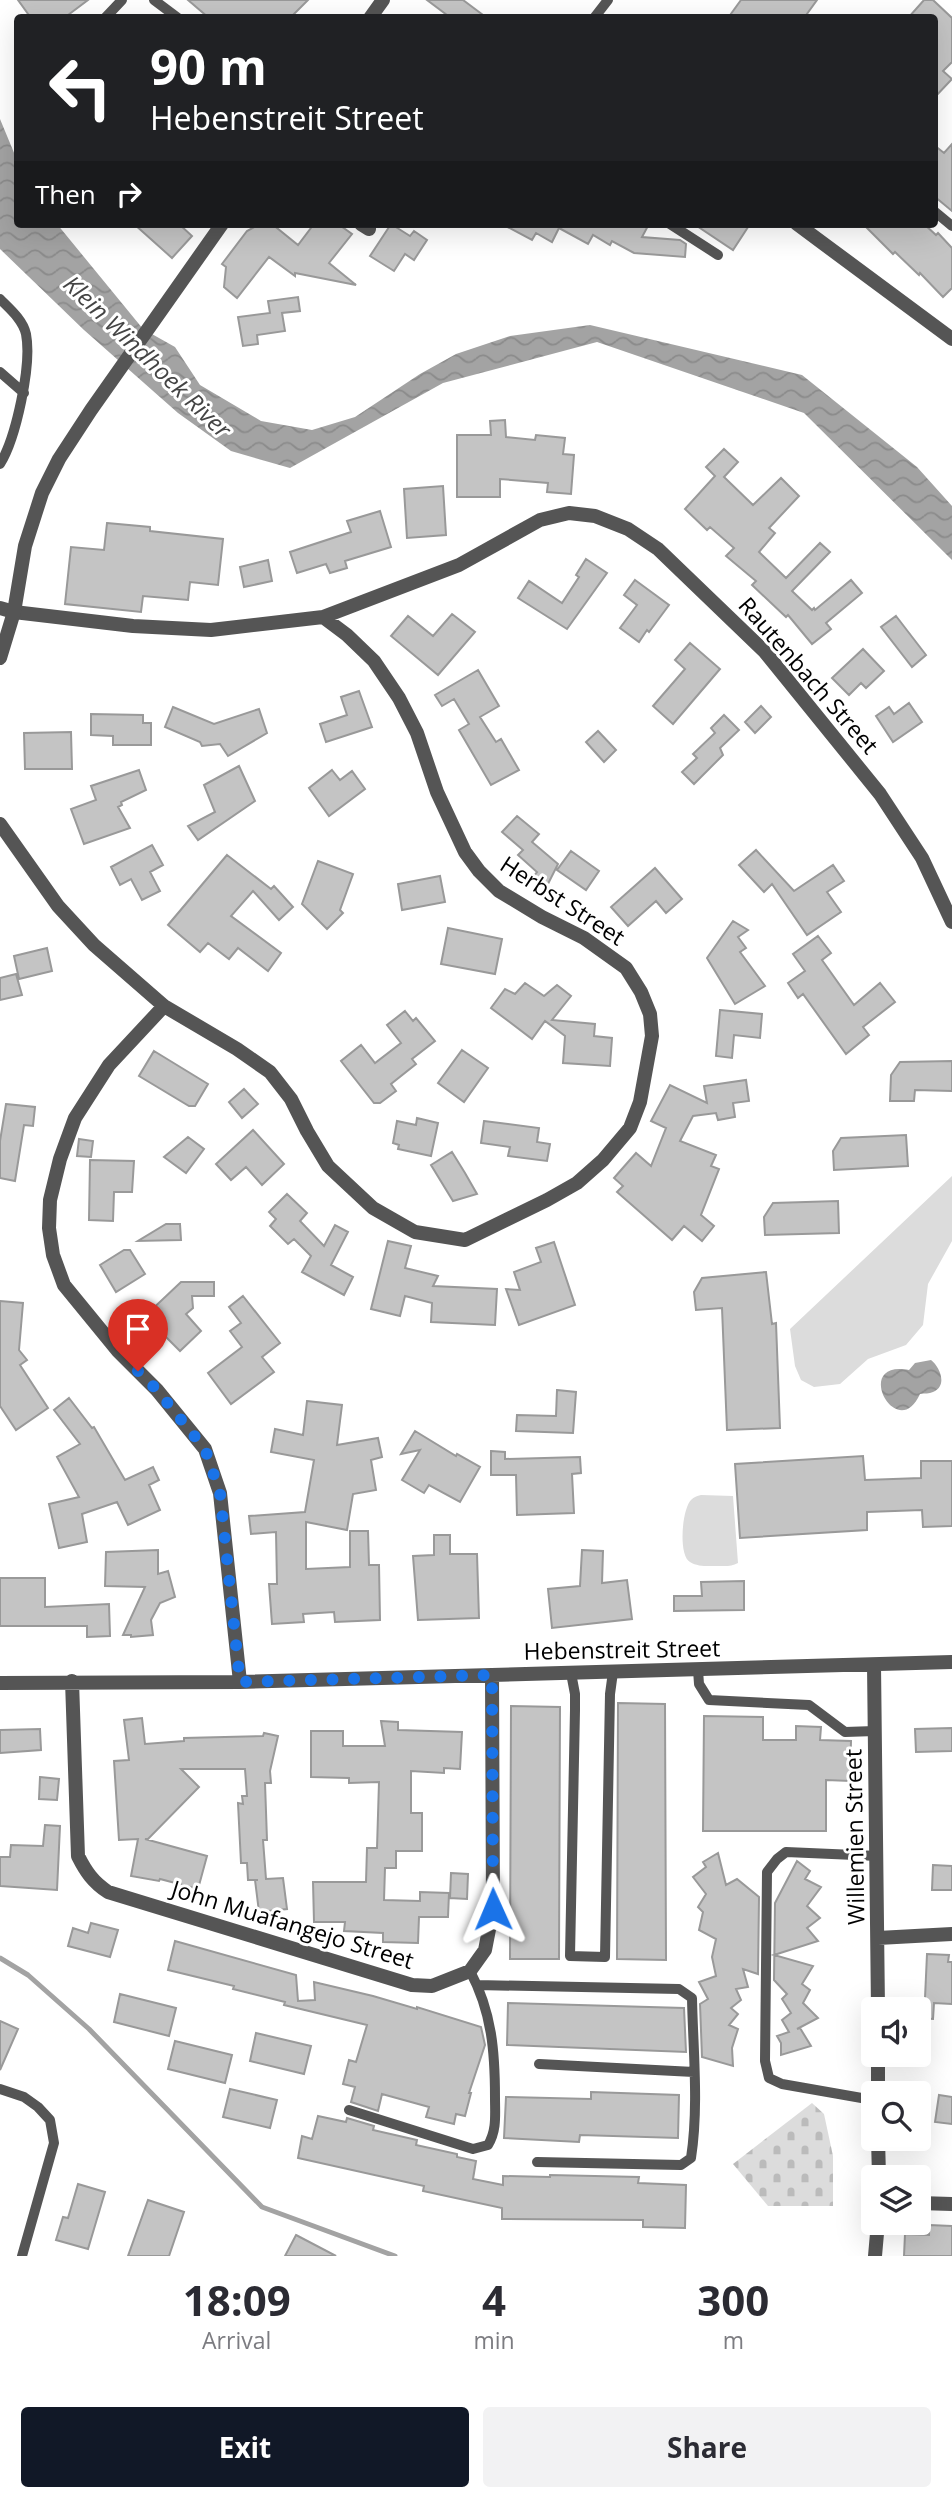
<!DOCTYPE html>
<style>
:root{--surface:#fff;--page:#f2f2f3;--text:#2b2b33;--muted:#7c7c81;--accent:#111827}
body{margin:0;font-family:"Open Sans",sans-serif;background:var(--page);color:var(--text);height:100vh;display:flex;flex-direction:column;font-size:26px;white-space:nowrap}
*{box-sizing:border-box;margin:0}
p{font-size:23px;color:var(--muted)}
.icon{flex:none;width:38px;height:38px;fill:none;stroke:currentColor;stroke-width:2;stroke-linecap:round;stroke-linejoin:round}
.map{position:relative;height:2256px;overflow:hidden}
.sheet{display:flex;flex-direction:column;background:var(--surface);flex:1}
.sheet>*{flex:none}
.banner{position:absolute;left:14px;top:14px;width:924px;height:214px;border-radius:7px;box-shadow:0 7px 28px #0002;background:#202124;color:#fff;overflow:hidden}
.controls{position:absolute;left:861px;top:1997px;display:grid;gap:14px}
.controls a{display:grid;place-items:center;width:70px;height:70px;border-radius:7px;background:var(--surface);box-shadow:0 7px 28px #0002;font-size:35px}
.pin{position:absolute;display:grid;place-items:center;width:60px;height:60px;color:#fff;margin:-72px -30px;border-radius:50% 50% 50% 0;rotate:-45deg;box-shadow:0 0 7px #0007}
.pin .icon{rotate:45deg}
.me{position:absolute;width:77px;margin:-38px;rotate:359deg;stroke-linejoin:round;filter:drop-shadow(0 0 5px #0008)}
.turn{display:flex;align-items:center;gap:24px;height:147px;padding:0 21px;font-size:32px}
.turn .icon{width:91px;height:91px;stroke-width:2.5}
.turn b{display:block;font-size:49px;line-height:60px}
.then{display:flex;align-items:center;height:66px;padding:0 21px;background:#0003;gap:14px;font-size:26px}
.eta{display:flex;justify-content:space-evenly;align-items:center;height:119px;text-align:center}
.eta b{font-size:42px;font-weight:700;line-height:49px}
.button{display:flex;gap:14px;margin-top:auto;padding:14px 21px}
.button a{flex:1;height:80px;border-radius:7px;background:var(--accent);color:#fff;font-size:28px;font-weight:700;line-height:80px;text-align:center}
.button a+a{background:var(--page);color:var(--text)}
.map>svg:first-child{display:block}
.green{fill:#dcdcdc}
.cemetery{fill:url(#cemetery-stones)}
.water{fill:url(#water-waves)}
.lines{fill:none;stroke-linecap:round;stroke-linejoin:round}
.stream{stroke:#a3a3a3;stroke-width:5}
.building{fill:#c4c4c4;stroke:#999;stroke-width:2}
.service{stroke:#555;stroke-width:10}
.minor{stroke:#555;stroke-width:14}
.tertiary{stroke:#555;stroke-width:14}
.route{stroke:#1a73e8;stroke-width:12;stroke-dasharray:0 21.6}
.labels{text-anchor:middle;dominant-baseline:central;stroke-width:6;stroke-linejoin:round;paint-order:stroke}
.street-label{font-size:23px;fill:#000;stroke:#fff}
.water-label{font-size:24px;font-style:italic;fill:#444;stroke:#fff}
</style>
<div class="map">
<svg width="952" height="2256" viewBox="0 0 952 2256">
<defs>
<pattern id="cemetery-stones" width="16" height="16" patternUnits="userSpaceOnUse" patternTransform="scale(1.75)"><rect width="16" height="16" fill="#dcdcdc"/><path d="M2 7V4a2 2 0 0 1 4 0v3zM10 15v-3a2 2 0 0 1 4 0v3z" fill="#bbb"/></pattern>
<pattern id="water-waves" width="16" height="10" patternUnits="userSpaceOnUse" patternTransform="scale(1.75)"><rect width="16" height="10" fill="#a3a3a3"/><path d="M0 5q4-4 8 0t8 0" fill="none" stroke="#8b8b8b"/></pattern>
</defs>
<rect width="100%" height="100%" fill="#fff"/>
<path class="green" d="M952,1176V1241L928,1284L923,1325L906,1345L868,1359L840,1384L814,1387L801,1380L795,1366L790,1329Z
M701,1495L733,1496L738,1563C731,1567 725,1566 717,1566C708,1566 698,1567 690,1562C678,1555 682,1509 691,1500C694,1497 697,1496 701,1495Z"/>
<path class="cemetery" d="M812,2103L824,2114L833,2156V2206H768L733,2164Z"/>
<path class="water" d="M0,119L17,160L18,224H57L143,329L175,347L200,385L261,421L312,430L355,417L420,374L456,354L510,336L590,325L802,375L917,467L952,506V560L804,413L597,342L443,383L290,468L231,451L178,413L84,330L0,249Z
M931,1360C940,1367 948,1386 933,1392C929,1394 925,1393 920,1394C897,1445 851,1359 909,1370L915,1363Z"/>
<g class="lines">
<path class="stream" d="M0,1958L28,1975L89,2029L262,2207L395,2256"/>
</g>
<path class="building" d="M18,0H88L64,18H31Z
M188,0H308L290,18H209Z
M427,0H463L487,18H451Z
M741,0H817L804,18H728Z
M924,0H933L952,18V62L943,71L952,79L934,98V18H908Z
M952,144V211L934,196V145L944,153Z
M134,224H179L192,236L172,258Z
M260,224H272L298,245L314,224H338L352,234L329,263L356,285L295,273V276L269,257L237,298L224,287L226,267L222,264L247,231Z
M391,224L410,236L414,231L427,240L414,260L405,254L394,271L370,256Z
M502,224H649L642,237L680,240L686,244L685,257L634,253L612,241L610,245L593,235L588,244L559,228L552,242L536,233L532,240Z
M694,224H750L733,250Z
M863,224H924L936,235L938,233L952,248V288L943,297L920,273L919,275L895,252L893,254Z
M298,297L300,311L282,313L285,331L257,335L258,344L243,346L238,317L270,313L268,301Z
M505,420L506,437L535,440L536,435L565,438L563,454L574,455L571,494L547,492L548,483L500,479V497H457V435H491L490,421Z
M724,449L738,462L724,477L753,505L781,478L799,496L769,528L775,533L759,552L786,578L820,543L830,552L792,591L812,610L814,608L815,610L851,580L862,593L826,623L831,629L812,644L788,615L786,617L752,585L756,581L726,556L734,548L710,527L707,530L685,509L715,476L706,467Z
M443,486L446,535L407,538L404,489Z
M380,511L391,547L345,561L347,568L330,573L326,564L297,573L290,552L351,532L347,521Z
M107,523L150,527V531L223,539L218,585L190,582L188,600L143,596L141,612L65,604L71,547L104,550Z
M586,559L607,573L567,629L518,598L529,581L562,603L579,577L576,575Z
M268,560L272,581L244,587L240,567Z
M635,580L669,605L649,632L647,630L639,642L620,628L637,605L624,595Z
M452,614L475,632L438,675L391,636L408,616L433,636Z
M896,616L926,655L912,667L881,627Z
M690,643L720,669L673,724L653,706L685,669L675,660Z
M863,649L884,671L866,688L861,683L849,695L832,678Z
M478,670L499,706L480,717L496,742L501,739L519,770L491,785L459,730L469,724L454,699L442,706L435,695Z
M359,691L372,727L326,742L320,724L347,715L341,697Z
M909,703L922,722L893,742L876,716L889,707L894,714Z
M761,706L771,717L755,733L745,722Z
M173,707L214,724L259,709L267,733L228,756L220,744L202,746L200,742L165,727Z
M91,714L143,715V723H151V745H113V736L91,735Z
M724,715L739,730L720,748L723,755L694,784L682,772L697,758L693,754L715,733L711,728Z
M598,731L616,750L604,762L586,742Z
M71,732L72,769H25L24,733Z
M239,766L255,801L198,840L188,826L215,812L204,785Z
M139,770L146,790L121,802L122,805L118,807L130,828L84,844L71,809L96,800L91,786Z
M332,770L340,780L352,771L365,789L329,816L309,788Z
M517,816L539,834L532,842L558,864L546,888L533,877L537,872L518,855L523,850L502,832Z
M152,845L163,865L150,872L160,891L142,900L131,879L120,885L111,867Z
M756,850L794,891L833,865L844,881L827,892L841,912L807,935L772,884L764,892L739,865Z
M571,851L599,871L586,890L557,870Z
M227,855L271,889L274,886L293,907L279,920L253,891L231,916L281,953L268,971L238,948L229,959L208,943L200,952L168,925Z
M318,861L353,874L340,910L343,913L327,929L302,904Z
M655,868L682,899L666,913L656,901L628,926L611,907Z
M440,876L445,902L402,910L398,884Z
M733,921L748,930L738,937L746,948L740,952L765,986L735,1004L707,958Z
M448,928L502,939L495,974L441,964Z
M818,936L831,953L822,960L854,1005L880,983L895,1002L863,1027L869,1035L846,1054L803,994L798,998L788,983L805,971L793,954Z
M47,948L52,971L19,979L14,956Z
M16,974L22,995L0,1000V978Z
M525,983L544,996L557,985L571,996L552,1020L595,1024L594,1036L612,1038L610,1066L563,1063L565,1036L545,1021L532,1039L491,1008L505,989L515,994Z
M720,1010L762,1014L760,1038L734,1035L732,1058L716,1056Z
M405,1011L413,1021L416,1018L435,1041L412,1059L416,1064L391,1084L396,1091L380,1103H374L341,1061L361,1045L375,1063L401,1043L387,1025Z
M462,1050L488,1068L464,1102L438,1083Z
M154,1051L208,1084L195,1106H189L139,1076Z
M952,1061V1091L915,1090L914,1101H890L891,1075L900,1062Z
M746,1080L749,1101L733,1103L735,1117L718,1120L716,1113L693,1116L680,1141L716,1155L711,1166L719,1169L701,1215L714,1226L702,1241L684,1226L672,1240L617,1192L623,1186L614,1178L636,1153L651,1166L666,1128L651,1121L670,1085L707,1103L704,1086Z
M244,1089L258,1104L242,1118L229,1102Z
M6,1104L35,1107L33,1126L24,1125L15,1181L0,1178V1141Z
M417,1118L438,1123L431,1156L398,1149L399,1145L393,1143L397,1121L416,1125Z
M484,1121L539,1128L537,1142L550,1144L547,1161L508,1156L510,1147L481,1143Z
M253,1130L284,1164L262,1185L246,1167L231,1180L216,1164Z
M906,1135L908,1166L834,1170L833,1151L841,1138Z
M188,1137L204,1149L186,1173L164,1157Z
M79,1139L93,1141L91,1157L77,1156Z
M452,1152L465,1173L477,1194L453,1201L431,1165Z
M90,1160L134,1161L132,1192H114L113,1221L89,1220Z
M287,1194L307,1213L300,1221L324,1246L335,1225L348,1232L331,1265L353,1277L344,1295L302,1272L311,1256L294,1239L288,1244L270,1226L276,1219L269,1212Z
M838,1201L839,1233L765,1235L764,1217L773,1203Z
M166,1224H180L181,1240L138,1241Z
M388,1241L411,1246L405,1268L438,1276L433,1286L497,1289L495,1325L431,1322L432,1303L405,1296L400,1316L371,1309Z
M554,1242L575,1305L519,1325L506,1289L520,1290L514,1272L541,1262L536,1248Z
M124,1250H130L145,1274L116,1292L100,1265Z
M766,1272L772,1324L776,1323L780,1428L727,1430L722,1308L696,1310L694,1292L702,1278Z
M181,1282H214V1296H192L193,1308L186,1314L201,1331L180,1351L145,1316Z
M243,1296L280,1343L262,1357L274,1372L231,1404L208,1373L242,1347L230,1331L241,1323L229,1307Z
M0,1301L23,1303L19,1350L27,1360L20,1365L48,1408L16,1430L0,1406Z
M133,1306L146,1319L136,1329L123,1315Z
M557,1390L576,1392L573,1433L516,1431L517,1415L556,1416Z
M69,1398L92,1428L94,1427L125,1480L153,1467L159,1480L149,1485L160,1510L128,1525L117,1502L82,1514L87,1542L59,1548L49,1504L79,1497L57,1457L80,1444L54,1410Z
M307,1401L342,1405L337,1445L378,1438L382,1457L371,1460L376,1490L353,1494L347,1530L306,1522V1569L350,1567V1531H368L369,1565H379L380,1620L335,1622L334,1612L303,1614L304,1622L272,1624L269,1584H277L276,1532L251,1534L249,1516L305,1512L314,1460L271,1452L275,1429L303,1435Z
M415,1431L456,1456L457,1454L480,1467L460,1502L429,1485L424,1493L402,1480L420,1450L401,1454Z
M491,1451L505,1452V1459L580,1457L581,1473L572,1474L574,1513L517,1515L516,1475H491Z
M863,1456L865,1480L921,1478V1461H952V1526L923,1527L922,1510L867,1512V1530L740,1538L735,1464Z
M434,1535H450V1554H477L479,1618L418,1620L413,1556L434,1555Z
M158,1550V1574L168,1571L175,1597L160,1603L151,1620L153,1635L131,1637V1635H123L145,1587L105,1586L106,1552Z
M582,1550L603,1551L602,1583L627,1580L632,1619L552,1628L548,1589L580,1586Z
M0,1578H45V1607L109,1604L110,1636L87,1637V1626H0Z
M744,1581V1610L674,1611V1596H702L701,1582Z
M618,1703L665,1704L666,1960L617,1959Z
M511,1706L560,1707L559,1959H510Z
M704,1716L763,1717V1740H796V1726L821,1727L820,1740L851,1741L850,1781L826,1780V1831H703Z
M142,1718L145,1744L184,1741V1738L263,1736L264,1733L278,1736L270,1771L271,1783H265L267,1840H263L266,1879L283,1878L287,1909L259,1912L255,1880H258H248L247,1863H241L238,1803L243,1804L242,1796H247L245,1769H181L199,1787L148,1839H145L207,1856L198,1889L160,1879L159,1881L131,1876L138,1839L119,1840L114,1761L129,1760L124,1720Z
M381,1721L398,1722V1730L462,1732L460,1769L444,1768V1773L411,1771V1813H422V1851H396V1868H385L384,1900L420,1901V1892L449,1893L448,1917H419L418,1943L383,1942V1933L344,1931L345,1922H314L313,1882H366L367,1848H377L379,1782L349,1783V1778L311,1777V1731H343V1746H385Z
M952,1728V1751L916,1752L915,1729Z
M40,1729L41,1750L0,1753V1730Z
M40,1777L59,1779L57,1800L39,1799Z
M45,1825L60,1826L57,1890L0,1886V1857H10L11,1845L43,1846Z
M718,1853L726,1885L737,1879L759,1897L758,1974L743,1969L748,1987L736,1989L741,2000L731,2008L738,2014L729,2025L738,2029L732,2048L733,2066L702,2057L700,2004L708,1999L699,1982L716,1976L712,1957L716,1939L699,1930L703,1912L698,1907L706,1894L693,1877L706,1867L703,1862Z
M797,1861L810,1871L805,1879L821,1887L807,1906L820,1918L807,1928L818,1941L774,1955L813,1966L802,1984L810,1990L803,2003L818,2018L797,2029L800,2028L811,2046L781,2055V2043L777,2036L789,2032L782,2020L791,2013L782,1999L787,1994L774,1980L775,1903Z
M933,1865L952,1866V1890H932Z
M451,1873L468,1874L467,1899L450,1898Z
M91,1923L118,1930L110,1957L68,1946L73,1928L88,1933Z
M175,1941L296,1975L298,2001L315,2000L314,1982L373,1996L417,2009V2007L481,2027L485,2045L469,2093H471L465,2116L456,2114L454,2124L426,2117L429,2107L382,2094L378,2111L351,2102L355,2087L343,2084L349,2060L356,2062L367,2025L284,2005L285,2002L233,1989L234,1986L168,1970Z
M927,1954L949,1955L948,1962H952V2004L934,2003L933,2019L919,2018V1998H925Z
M120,1994L176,2008L169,2036L114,2022Z
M508,2003L684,2008L686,2052L507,2045Z
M0,2021L18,2029L0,2070Z
M256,2033L311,2046L304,2074L250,2061Z
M175,2041L232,2055L225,2083L168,2069Z
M230,2089L277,2100L270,2128L223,2117Z
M591,2092L679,2095L678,2138L580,2135L579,2142L504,2138L506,2097L591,2099Z
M939,2095L952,2097V2124L935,2122Z
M318,2116L346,2122L347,2118L374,2126L373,2130L417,2140L416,2145L457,2154V2157L476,2161L473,2179L503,2185V2176L550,2177V2175L639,2177L638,2183L686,2185L685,2228L643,2227V2220L502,2219V2208L423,2191L424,2186L298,2158L302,2136L312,2139Z
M78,2184L105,2192L88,2249L56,2240L63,2217L68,2218Z
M148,2200L184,2212L169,2256H128Z
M929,2225L952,2226V2256H904L905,2234L929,2235Z
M296,2235L336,2256H285Z"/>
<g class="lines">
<path class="service" d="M154,0L178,18
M105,18L122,0
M594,18L608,0
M934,211L952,226
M670,224L718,255
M0,299C10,309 23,320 26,334C32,365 16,438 0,464
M0,372L24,393
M698,1670L699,1684L709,1700L809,1705L845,1732L875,1731
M571,1673L575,1694V1710L570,1956L605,1957L610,1694L613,1672
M477,1985L679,1989L692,1998C693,2050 699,2106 691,2158L681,2165L537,2162
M539,2064L694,2072
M0,2089L24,2097L38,2107L50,2120L54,2143L22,2256
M873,2100L782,2084L769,2078L765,2061L767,1872L777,1859L786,1852L878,1856
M349,2110L473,2149L488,2145C497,2130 495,2115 495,2098C495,2052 492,2012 470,1971"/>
<path class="minor" d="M361,224L369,229
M797,224L952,339
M0,608L14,612L133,626L211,630L323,617L459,565L540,520L569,513L595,516L628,529L658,549L765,652L880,794L922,858L952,922
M0,824L58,906L94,945L164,1006L237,1049L270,1072L291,1099L307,1131L328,1166L373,1208L415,1232L465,1240L547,1200L577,1183L603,1160L630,1128L640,1102L652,1036L650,1014L641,992L626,968L584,938L542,917L499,891L479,871L465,852L437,792L417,733L399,698L374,661L347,635L323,617
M164,1006L109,1065L75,1118L60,1159L50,1200L49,1228L53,1255L64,1285L118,1351L157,1390L205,1449L220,1493L240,1682
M874,1665L878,2009
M72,1681L78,1856C86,1872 93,1882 108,1892L412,1985L432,1986L470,1971L485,1950L493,1909L492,1675
M0,1683L240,1682L952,1662
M878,1938L952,1934
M878,2093V2054
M878,2138L879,2177
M919,2203L952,2204
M875,2256L878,2222"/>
<path class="tertiary" d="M370,18L383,0
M0,658L14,612L25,546L42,493L59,459L91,410L222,224"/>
</g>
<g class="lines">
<path class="route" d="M138,1371L157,1390L205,1449L220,1493L240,1682L492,1675L493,1909"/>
</g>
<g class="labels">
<g class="street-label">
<text transform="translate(809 675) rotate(49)">Rautenbach Street</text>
<text transform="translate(563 900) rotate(33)">Herbst Street</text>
<text transform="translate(622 1649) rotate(-1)">Hebenstreit Street</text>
<text transform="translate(854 1837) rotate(-91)">Willemien Street</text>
<text transform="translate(293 1924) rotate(17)">John Muafangejo Street</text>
</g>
<g class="water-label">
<text transform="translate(148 356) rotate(44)">Klein Windhoek River</text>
</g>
</g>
</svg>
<div class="controls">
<a><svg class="icon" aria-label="sound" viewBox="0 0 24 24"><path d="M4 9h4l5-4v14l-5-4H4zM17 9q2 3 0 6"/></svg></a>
<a><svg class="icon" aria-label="search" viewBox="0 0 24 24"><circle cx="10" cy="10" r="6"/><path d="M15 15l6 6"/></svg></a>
<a><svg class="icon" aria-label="layers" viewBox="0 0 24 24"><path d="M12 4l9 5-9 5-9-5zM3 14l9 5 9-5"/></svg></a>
</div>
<div class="pin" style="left:138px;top:1371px;background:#d93025"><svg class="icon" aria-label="arrive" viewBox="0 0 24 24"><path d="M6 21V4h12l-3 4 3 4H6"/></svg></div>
<svg class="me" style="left:493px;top:1909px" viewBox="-20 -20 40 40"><path d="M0-17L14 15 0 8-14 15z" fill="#1a73e8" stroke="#fff" stroke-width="4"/></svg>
<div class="banner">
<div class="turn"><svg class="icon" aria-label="left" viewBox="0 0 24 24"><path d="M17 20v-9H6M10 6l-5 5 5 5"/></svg><div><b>90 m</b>Hebenstreit Street</div></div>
<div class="then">Then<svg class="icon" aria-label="right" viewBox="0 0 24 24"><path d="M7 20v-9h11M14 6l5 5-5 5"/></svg></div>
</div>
</div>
<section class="sheet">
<div class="eta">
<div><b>18:09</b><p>Arrival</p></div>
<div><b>4</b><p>min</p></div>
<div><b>300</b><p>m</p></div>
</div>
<div class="button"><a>Exit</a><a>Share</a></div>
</section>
